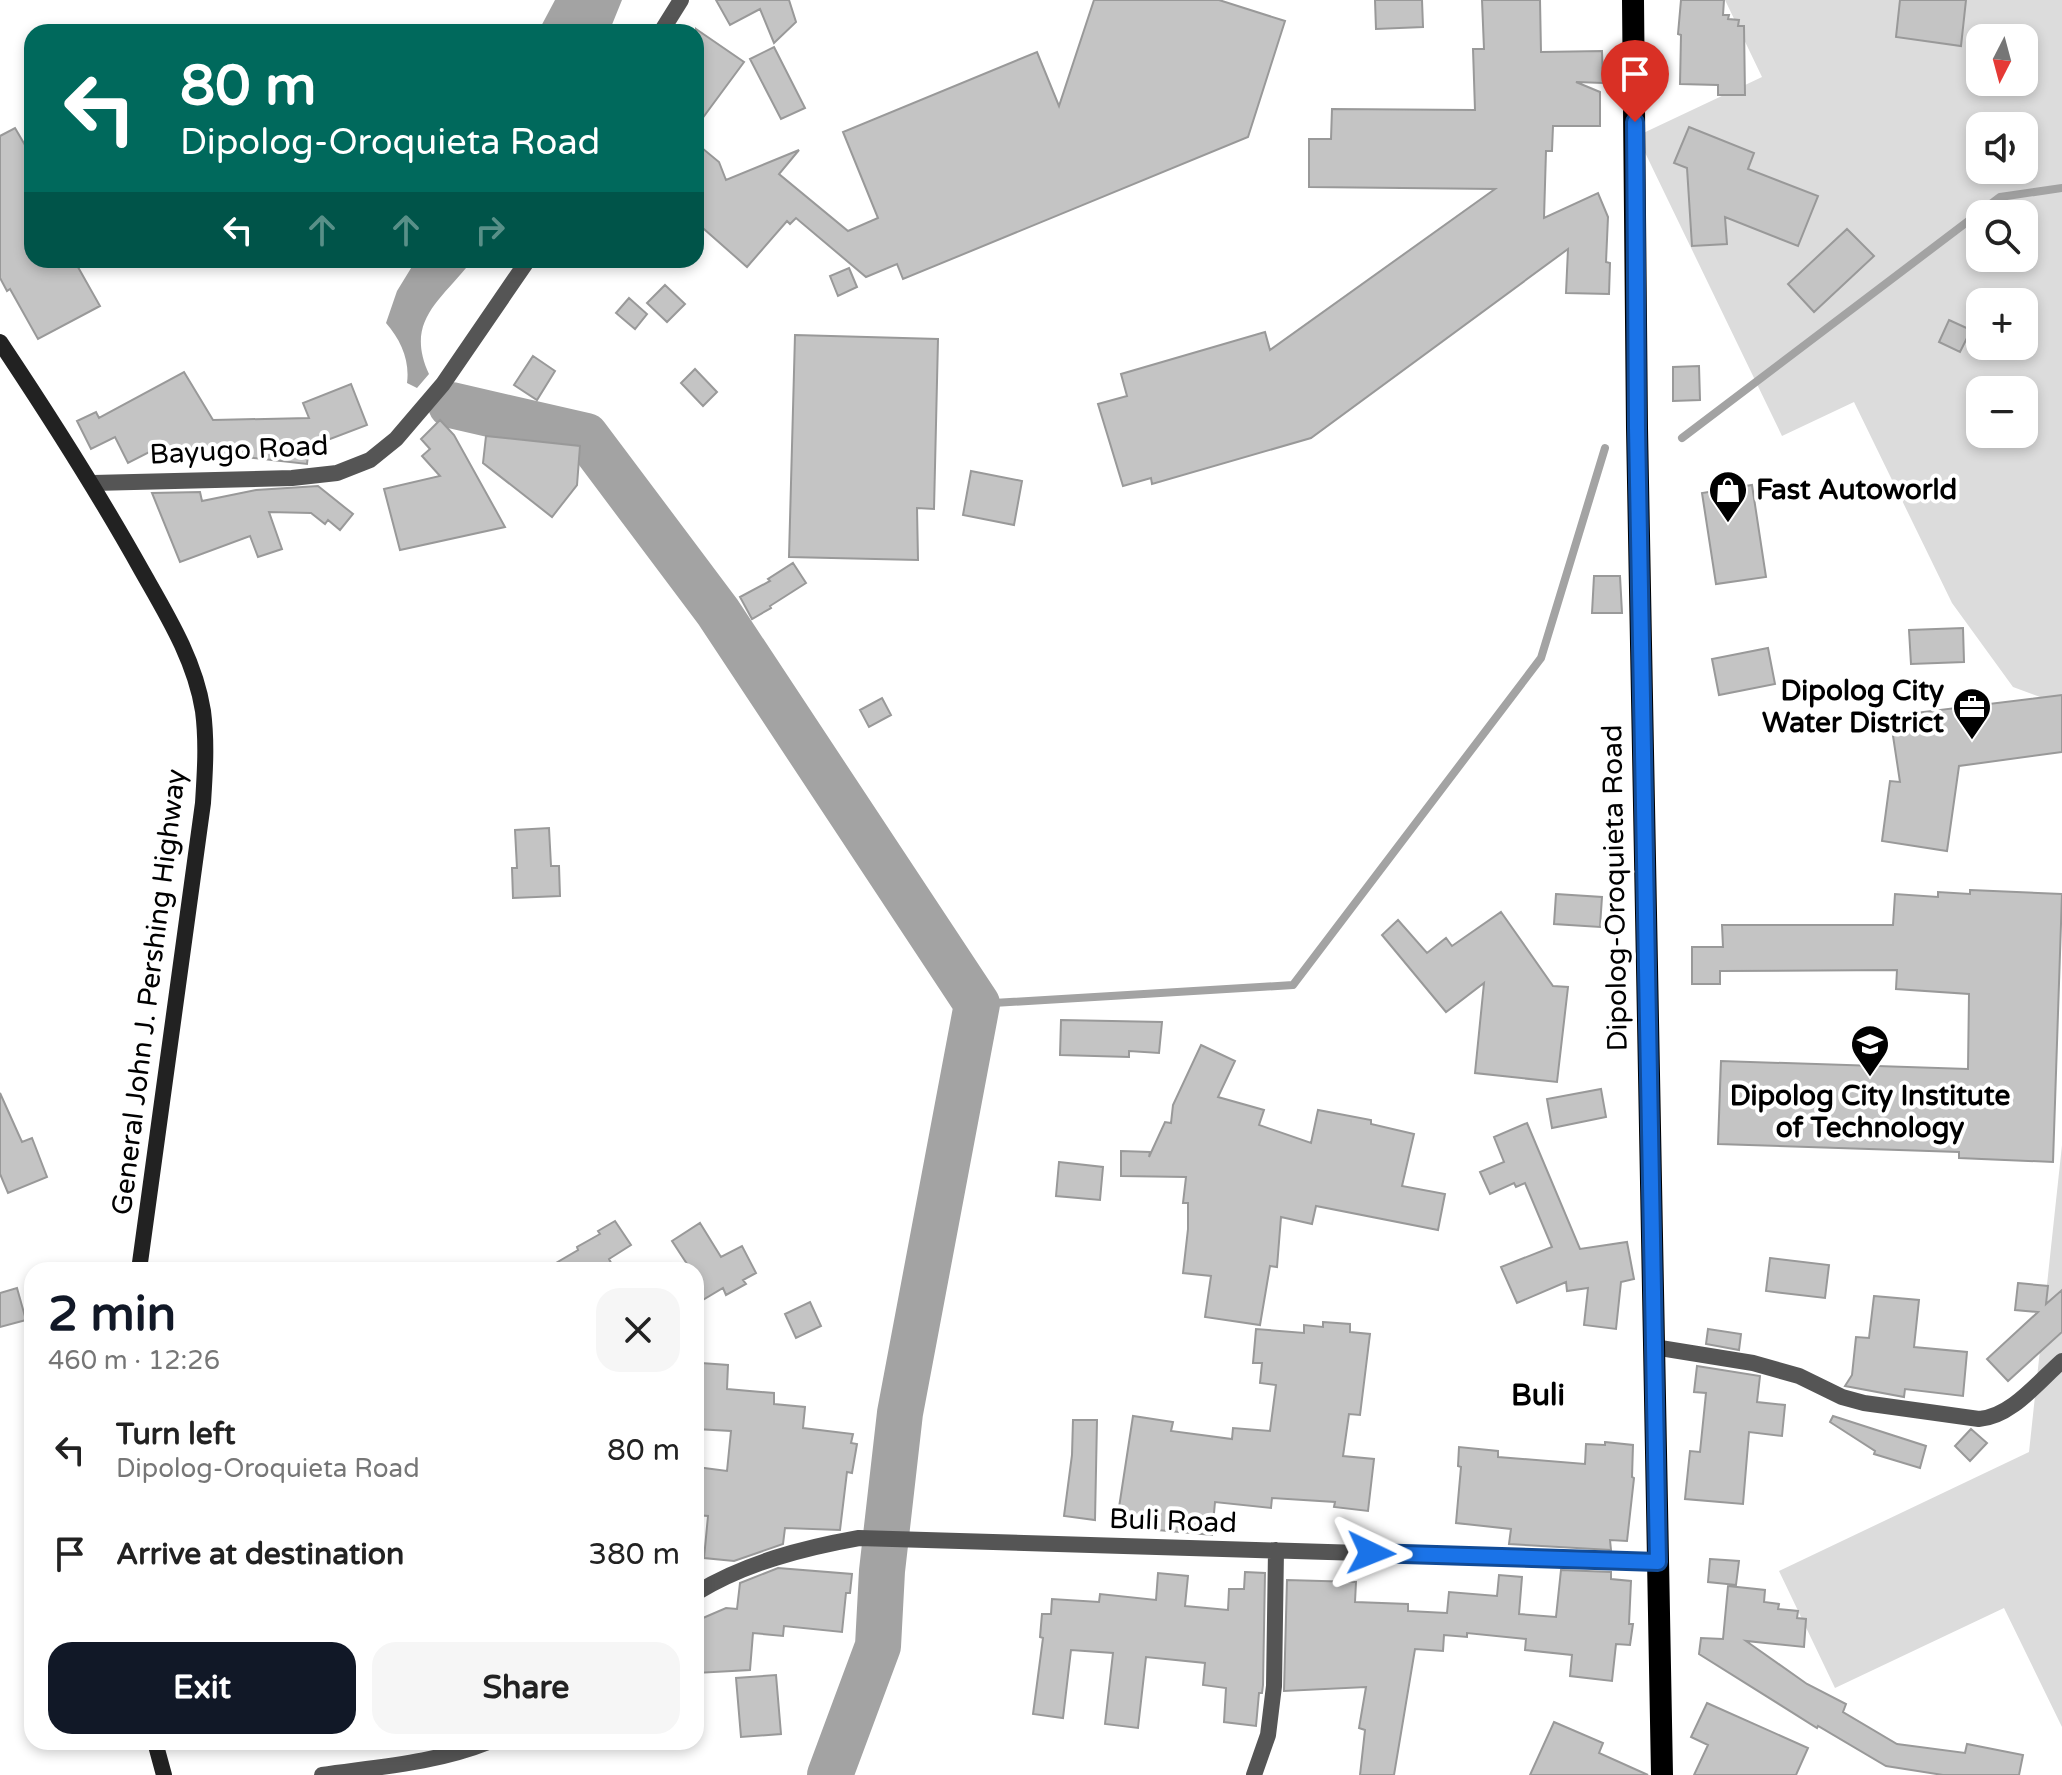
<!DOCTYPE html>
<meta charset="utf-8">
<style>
:root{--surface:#fff;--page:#f6f6f6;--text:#222;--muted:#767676;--accent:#111827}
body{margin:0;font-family:"Varela Round",sans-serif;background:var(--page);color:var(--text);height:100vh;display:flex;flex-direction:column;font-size:30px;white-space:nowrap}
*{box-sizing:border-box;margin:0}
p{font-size:26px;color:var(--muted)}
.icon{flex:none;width:44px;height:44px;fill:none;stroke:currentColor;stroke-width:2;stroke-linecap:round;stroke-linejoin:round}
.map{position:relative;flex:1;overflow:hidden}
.details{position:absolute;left:24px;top:1262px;width:680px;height:488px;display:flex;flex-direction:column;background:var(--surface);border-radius:24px;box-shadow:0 4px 12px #0003}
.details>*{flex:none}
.top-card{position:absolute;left:24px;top:24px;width:680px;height:244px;border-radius:24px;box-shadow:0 4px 12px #0003;background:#00695c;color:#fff;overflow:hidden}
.needle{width:52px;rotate:186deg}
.controls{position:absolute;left:1966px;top:24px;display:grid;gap:16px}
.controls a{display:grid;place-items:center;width:72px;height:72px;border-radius:16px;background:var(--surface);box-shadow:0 4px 12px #0003;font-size:40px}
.pin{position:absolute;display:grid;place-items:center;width:68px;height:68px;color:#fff;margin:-82px -34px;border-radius:50% 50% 50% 0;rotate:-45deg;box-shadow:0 0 8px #0007}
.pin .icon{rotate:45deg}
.me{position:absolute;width:88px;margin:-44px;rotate:92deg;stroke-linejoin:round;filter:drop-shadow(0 0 6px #0008)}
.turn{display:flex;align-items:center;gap:28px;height:168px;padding:0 24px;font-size:36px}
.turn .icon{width:104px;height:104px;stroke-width:2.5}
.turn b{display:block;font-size:56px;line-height:68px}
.lanes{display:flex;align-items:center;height:76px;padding:0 24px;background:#0003;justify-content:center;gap:40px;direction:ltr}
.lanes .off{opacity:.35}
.round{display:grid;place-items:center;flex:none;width:84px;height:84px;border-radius:24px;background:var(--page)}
.headline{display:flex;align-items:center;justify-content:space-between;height:136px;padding:0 24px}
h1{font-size:48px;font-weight:800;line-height:60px;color:var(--accent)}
.action{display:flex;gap:16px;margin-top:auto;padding:16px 24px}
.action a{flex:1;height:92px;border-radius:24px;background:var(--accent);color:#fff;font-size:32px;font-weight:800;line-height:92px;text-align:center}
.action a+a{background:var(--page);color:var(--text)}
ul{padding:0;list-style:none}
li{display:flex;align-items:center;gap:24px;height:104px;padding:0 24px}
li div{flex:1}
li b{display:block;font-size:30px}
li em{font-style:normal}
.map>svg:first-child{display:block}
.green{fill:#dcdcdc;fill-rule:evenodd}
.water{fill:#a3a3a3}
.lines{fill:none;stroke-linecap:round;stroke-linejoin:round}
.stream{stroke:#a3a3a3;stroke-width:8}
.river{stroke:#a3a3a3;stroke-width:46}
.building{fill:#c4c4c4;stroke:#999;stroke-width:2}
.minor{stroke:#555;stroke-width:16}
.secondary{stroke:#222;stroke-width:16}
.trunk{stroke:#000;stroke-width:22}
.route-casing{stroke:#114b97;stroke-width:20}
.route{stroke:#1a73e8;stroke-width:14}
.labels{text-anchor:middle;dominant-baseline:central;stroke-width:8;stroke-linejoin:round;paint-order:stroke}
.street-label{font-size:28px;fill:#000;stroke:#fff}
.poi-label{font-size:28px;font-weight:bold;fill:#000;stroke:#fff;text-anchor:start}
.neighbourhood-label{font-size:30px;font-weight:bold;fill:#000;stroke:#fff}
</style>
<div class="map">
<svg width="2062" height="1775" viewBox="0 0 2062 1775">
<rect width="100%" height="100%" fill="#fff"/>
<path class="green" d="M1725,0H2062V705L2013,687L1952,603L1854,402L1782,436L1637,136L1762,77ZM1980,38H2024V82H1980ZM1980,126H2024V170H1980ZM1980,214H2024V258H1980ZM1980,302H2024V346H1980ZM1980,390H2024V434H1980Z
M2062,1145V1727L2004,1608L1835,1688L1779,1571L2029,1452Z"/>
<path class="water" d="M555,0H622L609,32H538Z
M416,260H469L466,268C436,304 406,324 429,374L417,388L407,383C410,361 401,340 386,323L397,291Z"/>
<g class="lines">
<path class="stream" d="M1682,438L2000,197L2062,188
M977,1004L1293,985L1541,658L1605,448"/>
<path class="river" d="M451,405L586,436L718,612L977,1004L900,1413L882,1571L878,1646L830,1775"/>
</g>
<path class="building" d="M716,0H789L796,22L774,43L760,9L730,25Z
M1094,0H1219L1285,21L1248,137L903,279L897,264L866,277L796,218L790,224L787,221L747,267L696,222V143L719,162L726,180L799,150L779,174L848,231L878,218L843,132L1037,52L1059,106Z
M1375,0H1422L1423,27L1376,29Z
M1482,0H1540L1541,52L1602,51L1603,83L1576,82L1600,92V126H1553L1552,151H1546L1544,218L1598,193L1608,217L1606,262L1610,263L1609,294L1566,293L1568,249L1311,438L1152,484L1151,478L1123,486L1098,404L1127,396L1121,374L1265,332L1270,350L1495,189L1309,187V139H1331L1332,109L1475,110L1473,49H1484Z
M1681,0H1724L1723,15H1729L1728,19L1739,20L1738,26H1744L1745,95H1718V85L1680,84L1681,35L1678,34Z
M1900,0H1966L1961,46L1896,37Z
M696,29L744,62L696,127Z
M774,47L805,108L781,119L750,59Z
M1689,127L1754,153L1748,169L1818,196L1798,246L1725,217L1727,244L1692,246L1687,168L1674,163Z
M15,128L32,157V260H74L100,306L38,339L10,289L7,291L0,278V136Z
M1847,229L1874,256L1814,312L1788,284Z
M849,268L857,287L838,296L830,276Z
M665,285L685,304L667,322L647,303Z
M629,298L647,314L635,329L616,313Z
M1949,320L1971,330L1960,352L1939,342Z
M795,335L938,339L934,509L917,508L918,560L789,557Z
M533,356L555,371L537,400L514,385Z
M1699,366L1700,400L1673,401V367Z
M695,369L717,392L703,406L681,383Z
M184,372L213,420L309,418L303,403L351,384L367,425L309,447L307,464L159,447L128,463L115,437L91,449L77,421L96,412L99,418Z
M440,420L454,435L505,527L400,550L384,489L440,476L422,456L430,449L421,439Z
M486,436L580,446L577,485L552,517L483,463Z
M971,471L1022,481L1014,525L963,515Z
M1752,485L1766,577L1716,584L1702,493Z
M318,486L353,514L340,530L328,520L325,524L311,513L269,512L282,549L258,557L250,536L180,562L152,493L200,492L202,501L256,490Z
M793,563L806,583L770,606L771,608L752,619L740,597L770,581L768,579Z
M1594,576H1620L1622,613H1592Z
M1963,628L1964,662L1911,664L1909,630Z
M1768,648L1775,684L1719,695L1712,659Z
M2062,695V752L1959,766L1947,851L1882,841L1890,781L1900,782L1890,716Z
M882,698L891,715L869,727L860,710Z
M549,828L551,866H559L560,896L513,898L512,868H517L515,830Z
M1970,890L2062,894L2053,1162L1959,1158V1152L1718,1144L1721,1061L1968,1069L1969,994L1896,989L1897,970L1720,971V984H1692V947H1723L1722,925H1893L1895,894L1938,897V892L1970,894Z
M1556,894L1602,897L1600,927L1554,924Z
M1501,912L1553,986L1568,987L1557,1082L1475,1073L1484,983L1446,1012L1382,935L1398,920L1427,953L1446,938L1452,946Z
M1061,1020L1162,1022L1159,1053L1129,1051V1057L1060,1055Z
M1201,1045L1235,1061L1218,1097L1264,1110L1259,1125L1311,1143L1318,1110L1371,1120V1124L1414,1134L1402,1186L1445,1194L1438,1230L1316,1206L1312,1224L1281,1217L1277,1267L1270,1266L1260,1325L1205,1317L1211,1276L1183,1273L1188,1229V1203H1183L1186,1177L1121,1176V1151L1150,1152L1149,1157L1165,1122L1171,1123L1173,1105Z
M1601,1089L1606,1117L1552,1128L1547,1099Z
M0,1093L22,1142L32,1138L47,1177L8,1193L0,1174Z
M1527,1123L1580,1249L1627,1242L1634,1279L1621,1282L1616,1329L1584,1325L1588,1288L1567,1291L1566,1282L1517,1303L1501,1267L1552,1247L1525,1183L1516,1187L1514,1183L1490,1194L1480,1172L1504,1162L1494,1137Z
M1059,1162L1103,1167L1100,1200L1056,1196Z
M615,1221L631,1245L609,1259L615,1270H544L578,1250L577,1247L600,1234L598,1231Z
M700,1223L721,1257L742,1246L756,1273L743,1280L746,1284L726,1295L723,1288L696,1304V1270H691L672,1241Z
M1770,1258L1829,1265L1825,1298L1766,1291Z
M2018,1283L2048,1286L2046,1304L2062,1290V1332L2008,1381L1987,1359L2038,1312L2015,1310Z
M17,1288L26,1320L0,1327V1293Z
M1874,1296L1919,1300L1914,1347L1967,1352L1963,1396L1905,1389L1904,1397L1845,1386L1852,1375L1856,1337L1869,1338Z
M810,1302L821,1326L796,1338L785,1314Z
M1323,1322L1350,1324V1332L1370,1334L1360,1415L1349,1414L1343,1456L1374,1459L1368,1511L1334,1507L1335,1502L1272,1498L1271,1508L1215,1502L1212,1535L1158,1530V1519L1118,1514L1133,1416L1173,1422L1171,1431L1232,1439L1233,1428L1270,1431L1276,1385L1260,1383L1262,1363H1253L1256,1329L1304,1333V1325L1323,1327Z
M1708,1329L1741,1334L1739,1350L1706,1344Z
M701,1363L728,1365L727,1389L774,1393V1404L805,1407L803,1428L853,1434L851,1443L857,1444L852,1473L847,1472L840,1530L785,1528L783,1544L734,1561L704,1558L708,1516L696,1515V1467L727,1471L731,1431L696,1429V1388L699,1389Z
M1697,1366L1760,1376L1757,1402L1785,1405L1782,1436L1749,1432L1743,1504L1685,1499L1690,1451L1700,1452L1706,1393L1694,1392Z
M1833,1416L1926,1446L1920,1468L1874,1454L1875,1451L1830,1422Z
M1073,1420H1097L1095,1520L1064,1516L1072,1455Z
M1971,1429L1987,1443L1970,1461L1955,1446Z
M1605,1442L1633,1445L1632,1477L1634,1478L1627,1541L1610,1540L1611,1550L1509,1544L1511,1529L1456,1523L1461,1467L1458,1466L1459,1447L1498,1451V1457L1585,1464L1586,1444L1605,1445Z
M1710,1559L1739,1561L1736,1585L1708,1582Z
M778,1568L852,1574L850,1593H846L842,1632L784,1626L783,1636L753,1633L750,1670L696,1673V1621L726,1608L737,1609L740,1583Z
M1561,1570L1611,1572V1579L1631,1581L1629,1624H1633L1630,1645L1616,1644L1612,1681L1570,1676L1572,1655L1525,1650L1526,1639L1467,1633V1637L1444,1635L1443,1651L1415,1649L1394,1775H1360L1365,1730L1359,1728L1366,1687L1284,1691L1287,1580L1356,1582L1355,1602L1408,1604V1611L1447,1613L1449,1592L1497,1596L1499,1575L1522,1577L1519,1614L1556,1617Z
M1245,1572L1265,1573L1263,1685L1262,1693H1259L1256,1726L1224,1722L1226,1688L1203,1685L1205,1663L1146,1657L1138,1728L1105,1724L1113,1653L1071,1650L1063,1718L1033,1714L1043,1638L1040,1637L1042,1614H1051L1052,1599L1099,1602L1100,1594L1156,1600L1158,1573L1188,1576L1185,1606L1228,1610L1229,1589H1244Z
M1728,1586L1765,1590L1764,1602L1779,1604L1778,1609L1798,1611L1797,1618L1806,1619L1804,1647L1746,1641L1807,1684L1846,1704L1843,1712L1897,1744L1965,1753L1967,1744L2023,1755L2019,1775H1943L1886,1766L1818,1726L1817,1728L1699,1654L1701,1638L1723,1639Z
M776,1675L781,1734L741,1737L736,1678Z
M1707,1703L1808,1748L1796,1775H1694L1708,1745L1691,1737Z
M1554,1722L1603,1743L1599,1753L1648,1775H1530Z"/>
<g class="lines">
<path class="minor" d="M661,32L681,0
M93,483L292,478L337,473L370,460L396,439L443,384L528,260
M1654,1347L1753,1363L1799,1376L1842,1397L1864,1403L1979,1419C2011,1417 2038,1382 2062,1361
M696,1593C745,1563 803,1548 859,1538L1658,1562
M322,1775C377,1767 436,1763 488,1742
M1254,1775L1268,1735L1274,1686L1276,1550"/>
<path class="secondary" d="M0,342C50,417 98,492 142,571C167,615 195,660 203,711C207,742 205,772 203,803L139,1270
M155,1742L164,1775"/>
<path class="trunk" d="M1633,0L1637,428L1662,1775"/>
</g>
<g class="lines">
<defs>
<path id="route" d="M1371,1553L1658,1562L1637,428L1635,122"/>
</defs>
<use href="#route" class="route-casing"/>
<use href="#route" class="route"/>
</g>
<defs>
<symbol id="shop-pin" viewBox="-11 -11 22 30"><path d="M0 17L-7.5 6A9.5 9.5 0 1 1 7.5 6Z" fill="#000" stroke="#fff"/><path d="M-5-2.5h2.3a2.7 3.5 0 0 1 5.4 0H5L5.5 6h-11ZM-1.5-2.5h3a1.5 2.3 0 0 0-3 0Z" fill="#fff"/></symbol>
<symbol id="office-pin" viewBox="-11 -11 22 30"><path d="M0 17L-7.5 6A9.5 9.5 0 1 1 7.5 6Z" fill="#000" stroke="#fff"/><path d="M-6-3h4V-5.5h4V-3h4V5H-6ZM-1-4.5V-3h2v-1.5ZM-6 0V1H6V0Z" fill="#fff"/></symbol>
<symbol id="university-pin" viewBox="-11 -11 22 30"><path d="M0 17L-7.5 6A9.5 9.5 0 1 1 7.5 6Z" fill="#000" stroke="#fff"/><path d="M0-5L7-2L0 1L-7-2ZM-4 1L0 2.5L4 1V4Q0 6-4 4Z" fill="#fff"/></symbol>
</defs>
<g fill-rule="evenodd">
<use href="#shop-pin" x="1706" y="468" width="44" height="60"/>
<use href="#office-pin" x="1950" y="685" width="44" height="60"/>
<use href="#university-pin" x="1848" y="1022" width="44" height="60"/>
</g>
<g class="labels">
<g class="street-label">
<text transform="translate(239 450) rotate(-3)">Bayugo Road</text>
<text transform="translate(1615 888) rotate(-91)">Dipolog-Oroquieta Road</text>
<text transform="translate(149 992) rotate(-83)">General John J. Pershing Highway</text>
<text transform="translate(1173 1521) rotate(2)">Buli Road</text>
</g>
<g class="poi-label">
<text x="1756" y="490">Fast Autoworld</text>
<text x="1944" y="691" text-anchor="end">Dipolog City<tspan x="1944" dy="32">Water District</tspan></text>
<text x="1870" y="1096" text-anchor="middle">Dipolog City Institute<tspan x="1870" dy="32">of Technology</tspan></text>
</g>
<g class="neighbourhood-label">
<text x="1538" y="1395">Buli</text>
</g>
</g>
</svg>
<div class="controls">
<a><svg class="needle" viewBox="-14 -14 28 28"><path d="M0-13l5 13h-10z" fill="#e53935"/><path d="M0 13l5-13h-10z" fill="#767676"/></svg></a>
<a><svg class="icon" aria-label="sound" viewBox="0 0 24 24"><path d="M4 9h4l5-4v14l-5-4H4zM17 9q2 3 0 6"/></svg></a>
<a><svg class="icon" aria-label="search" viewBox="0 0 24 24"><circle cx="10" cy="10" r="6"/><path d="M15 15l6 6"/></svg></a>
<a>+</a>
<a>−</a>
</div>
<div class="pin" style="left:1635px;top:122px;background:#d93025"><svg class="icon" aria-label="arrive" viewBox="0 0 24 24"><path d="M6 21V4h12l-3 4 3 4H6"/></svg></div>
<svg class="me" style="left:1371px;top:1553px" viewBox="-20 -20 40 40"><path d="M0-17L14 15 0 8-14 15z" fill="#1a73e8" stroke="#fff" stroke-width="4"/></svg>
<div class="top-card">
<div class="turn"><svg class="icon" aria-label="left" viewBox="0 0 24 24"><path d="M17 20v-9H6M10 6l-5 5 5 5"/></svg><div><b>80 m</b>Dipolog-Oroquieta Road</div></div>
<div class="lanes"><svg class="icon" aria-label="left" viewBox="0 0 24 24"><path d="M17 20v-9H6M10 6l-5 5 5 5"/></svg><svg class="icon off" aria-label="ahead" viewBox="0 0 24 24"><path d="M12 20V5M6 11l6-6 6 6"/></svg><svg class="icon off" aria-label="ahead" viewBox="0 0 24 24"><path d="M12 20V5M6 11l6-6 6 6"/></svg><svg class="icon off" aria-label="right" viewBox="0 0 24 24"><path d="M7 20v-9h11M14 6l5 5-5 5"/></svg></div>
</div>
<section class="details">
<div class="headline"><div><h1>2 min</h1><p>460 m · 12:26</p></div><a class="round"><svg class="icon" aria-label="close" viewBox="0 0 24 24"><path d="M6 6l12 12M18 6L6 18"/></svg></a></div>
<ul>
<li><svg class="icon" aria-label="left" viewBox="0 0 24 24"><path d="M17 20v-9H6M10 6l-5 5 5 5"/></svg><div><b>Turn left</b><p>Dipolog-Oroquieta Road</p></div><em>80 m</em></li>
<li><svg class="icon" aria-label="arrive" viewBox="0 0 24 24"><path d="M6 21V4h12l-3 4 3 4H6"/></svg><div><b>Arrive at destination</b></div><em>380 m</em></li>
</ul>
<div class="action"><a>Exit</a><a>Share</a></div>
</section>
</div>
